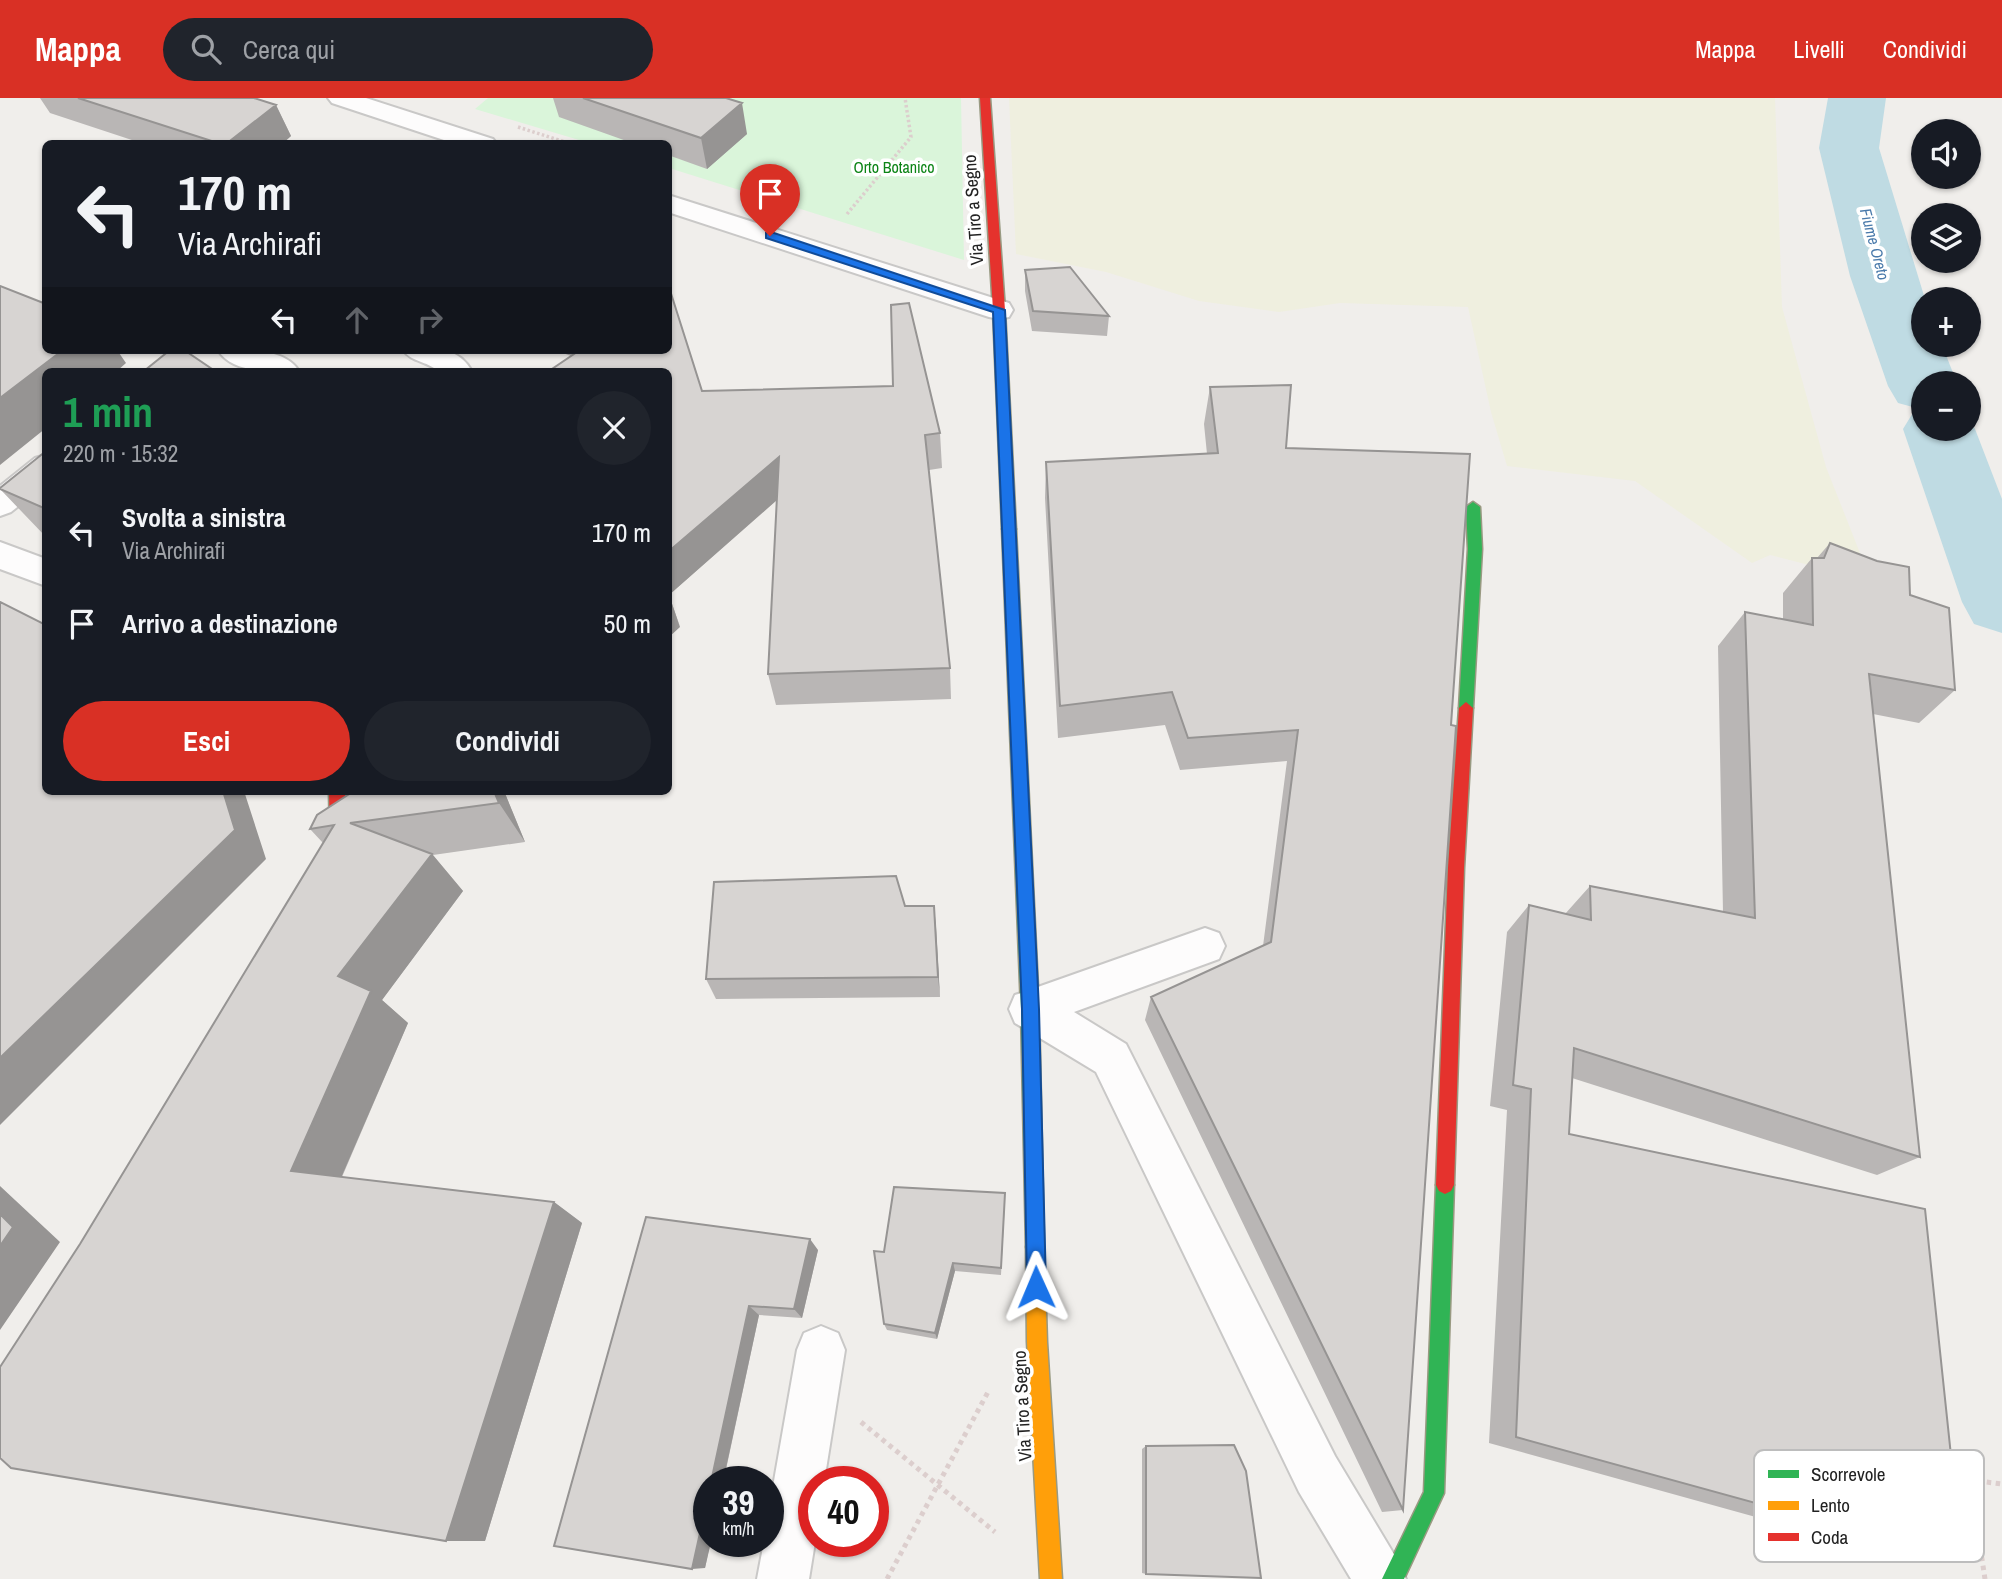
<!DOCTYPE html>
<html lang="it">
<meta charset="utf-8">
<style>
:root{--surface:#171b24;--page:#20242c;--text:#f1f3f6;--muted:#9ea1a6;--accent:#d93025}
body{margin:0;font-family:"Archivo Narrow",sans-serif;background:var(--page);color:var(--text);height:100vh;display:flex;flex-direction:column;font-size:26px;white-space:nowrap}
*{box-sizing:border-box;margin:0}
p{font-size:23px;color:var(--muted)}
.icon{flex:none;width:38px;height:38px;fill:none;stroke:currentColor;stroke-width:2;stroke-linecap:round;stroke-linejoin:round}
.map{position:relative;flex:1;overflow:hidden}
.panel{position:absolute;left:42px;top:270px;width:630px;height:427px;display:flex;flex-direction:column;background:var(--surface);border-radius:10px;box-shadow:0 2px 5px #0004}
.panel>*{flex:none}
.top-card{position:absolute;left:42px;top:42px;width:630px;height:214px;border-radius:10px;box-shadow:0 2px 5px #0004;background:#171b24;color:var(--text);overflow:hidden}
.fabs{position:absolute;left:1911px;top:21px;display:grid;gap:14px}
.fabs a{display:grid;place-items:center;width:70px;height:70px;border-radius:50%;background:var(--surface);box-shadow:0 2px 5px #0004;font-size:35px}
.speed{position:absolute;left:693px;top:1368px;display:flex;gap:14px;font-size:35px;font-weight:700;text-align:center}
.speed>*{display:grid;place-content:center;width:91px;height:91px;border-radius:50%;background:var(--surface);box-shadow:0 2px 5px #0004;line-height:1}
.speed small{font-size:18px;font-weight:400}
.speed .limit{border:10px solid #d22;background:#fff;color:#111}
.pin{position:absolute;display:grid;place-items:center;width:60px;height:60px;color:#fff;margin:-72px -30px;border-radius:50% 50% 50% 0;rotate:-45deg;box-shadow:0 0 7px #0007}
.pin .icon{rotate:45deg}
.me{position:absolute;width:77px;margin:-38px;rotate:359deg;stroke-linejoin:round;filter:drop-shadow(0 0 5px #0008)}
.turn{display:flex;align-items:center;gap:24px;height:147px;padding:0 21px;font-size:32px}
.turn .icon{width:91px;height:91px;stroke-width:2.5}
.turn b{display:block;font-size:49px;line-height:60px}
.lanes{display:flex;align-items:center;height:66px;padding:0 21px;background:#0003;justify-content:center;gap:35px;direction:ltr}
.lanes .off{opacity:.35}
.round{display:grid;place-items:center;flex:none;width:74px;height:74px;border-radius:37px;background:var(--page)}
.head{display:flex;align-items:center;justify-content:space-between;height:119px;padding:0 21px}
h1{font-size:42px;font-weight:800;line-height:52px;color:#1e9e55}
.cta{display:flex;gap:14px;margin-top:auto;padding:14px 21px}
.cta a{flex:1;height:80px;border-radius:42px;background:var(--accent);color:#fff;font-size:28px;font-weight:800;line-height:80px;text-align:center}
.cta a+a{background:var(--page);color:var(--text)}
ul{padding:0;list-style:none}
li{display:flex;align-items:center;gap:21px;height:91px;padding:0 21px}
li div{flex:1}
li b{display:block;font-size:26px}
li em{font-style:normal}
header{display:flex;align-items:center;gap:42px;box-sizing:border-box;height:98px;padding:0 35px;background:var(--accent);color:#fff}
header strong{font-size:33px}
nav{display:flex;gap:38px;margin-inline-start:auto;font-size:24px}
.search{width:490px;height:63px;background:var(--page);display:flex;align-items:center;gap:18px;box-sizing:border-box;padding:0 24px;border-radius:38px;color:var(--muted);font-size:26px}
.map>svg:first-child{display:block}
.farmland{fill:#efefdf}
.park{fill:#daf5da}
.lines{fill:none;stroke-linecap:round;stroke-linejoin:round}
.river{fill:#bfdbe3;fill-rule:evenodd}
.street-casing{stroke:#c9c8c7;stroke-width:4}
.fast-casing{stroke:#999a82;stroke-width:3}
.slow-casing{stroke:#999a82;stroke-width:3}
.jam-casing{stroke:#999a82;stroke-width:3}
.path-far1{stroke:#dccecd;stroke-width:3.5;stroke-dasharray:2.5 2.5;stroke-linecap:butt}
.path{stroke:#dccecd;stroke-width:5;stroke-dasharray:4.5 4.5;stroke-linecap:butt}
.street{fill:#fdfcfc;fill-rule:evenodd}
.fast{fill:#30b455;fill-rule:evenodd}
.slow{fill:#ff9f0a;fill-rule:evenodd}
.jam{fill:#e5322d;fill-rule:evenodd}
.wall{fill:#b9b6b5}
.shaded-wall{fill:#969493}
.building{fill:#d7d4d2;stroke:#969493;stroke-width:2}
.route{fill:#1a73e8;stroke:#114b97;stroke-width:2}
.labels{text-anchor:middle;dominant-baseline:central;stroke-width:7;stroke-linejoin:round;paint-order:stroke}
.far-park-label{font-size:16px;fill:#0c8416;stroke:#fff}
.far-water-label{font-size:16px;font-style:italic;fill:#4a7aab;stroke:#fff}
.street-label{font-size:18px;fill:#222;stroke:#fff}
.key{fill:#fff;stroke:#bdbdbd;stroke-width:2}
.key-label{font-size:19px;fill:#222}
</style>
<header>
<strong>Mappa</strong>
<div class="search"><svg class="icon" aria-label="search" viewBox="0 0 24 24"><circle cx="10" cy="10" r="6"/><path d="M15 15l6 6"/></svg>Cerca qui</div>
<nav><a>Mappa</a><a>Livelli</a><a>Condividi</a></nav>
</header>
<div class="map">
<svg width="2002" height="1481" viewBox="0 0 2002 1481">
<rect width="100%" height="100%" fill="#f0eeeb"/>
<path class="farmland" d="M1009,0H1775L1782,209L1826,369L1871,483L1770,457L1752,465L1635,383L1507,368L1491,314L1468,209L1340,205L1279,214L1199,203L1106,174L1016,156Z"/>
<path class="park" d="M488,0H961L964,162L669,70L668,46L589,45L475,11Z"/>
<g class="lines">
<path class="river" d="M1828,0H1886L1879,50L1925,201L1923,247H1942L1957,285H1923V331H1969V320L1975,331L2002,401V535L1974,526L1962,504L1903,331L1914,313L1920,311L1898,305L1888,288L1850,178L1819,50Z"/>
<defs>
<path id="street" d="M328,0H366L493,41L497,46H456L332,5Z
M668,97L1009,205L1013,212L1009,219L999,221L989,219L668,114Z
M218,252C243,252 284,249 299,273C274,273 233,277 218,252Z
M403,252C432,252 455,245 472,273H438C427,263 411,264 403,252Z
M46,357V386L11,414L0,418V388L35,360Z
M0,444L46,461V488L0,471Z
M1205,830L1219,835L1225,848L1219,861L1074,914L1126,946L1335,1358L1398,1463L1406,1481H1351L1299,1394L1096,974L1015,925L1009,911L1015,897Z
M821,1228L838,1235L845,1252L824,1384H814L815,1444L809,1481H757L764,1444H768V1417L797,1252L804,1235Z"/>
<path id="fast" d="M1473,404L1480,409L1482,451L1473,610L1466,616L1459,610L1468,451L1466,409Z
M1009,426L1016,431L1039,911L1044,1149L1042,1156L1035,1158L1028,1156L1026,1149L1021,911L1002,431Z
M1445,1078L1451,1081L1454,1087L1444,1395L1404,1481H1382L1424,1394L1436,1087L1439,1081Z"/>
<path id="slow" d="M1035,1140L1042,1142L1044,1149L1047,1244L1062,1481H1040L1027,1244L1026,1149L1028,1142Z"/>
<path id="jam" d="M980,0H990L1005,212L1016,431L1009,436L1002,431L993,212Z
M1466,604L1473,610L1464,770L1454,1087L1451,1093L1445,1096L1439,1093L1436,1087L1448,770L1459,610Z
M329,693H345L346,741L338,758L332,760L326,758L324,753L330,741Z"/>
</defs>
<use href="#street" class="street-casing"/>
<use href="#fast" class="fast-casing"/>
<use href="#slow" class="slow-casing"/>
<use href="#jam" class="jam-casing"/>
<path class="path-far1" d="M518,29L571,46
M847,116L911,39L905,0"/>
<path class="path" d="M861,1324L995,1434
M887,1481L988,1294
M1985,1481L1970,1382L2002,1386"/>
<use href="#street" class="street"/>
<use href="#fast" class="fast"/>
<use href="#slow" class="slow"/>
<use href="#jam" class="jam"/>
</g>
<path class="wall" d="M40,0H254L276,7L291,38L282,46H144L50,15Z
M553,0H726L747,36L707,71L668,57V46H635L559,19Z
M1025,172L1109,218L1107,238L1032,233L1025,193Z
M555,252H668L702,293L940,335L942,370L929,372L950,570L951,601L776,607L768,576L777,402L669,497L680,529L571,258Z
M1210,289L1286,350L1451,627L1403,1412L1382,1414L1145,922L1151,899L1263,848L1287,663L1180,672L1165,627L1058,640L1045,400L1046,364L1207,356L1204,326Z
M46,353V439L0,391Z
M1830,445L1910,497L1955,592L1919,625L1873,616L1920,1059L1877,1077L1572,980L1569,1036L1962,1462H1911L1489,1345L1507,1012L1490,1008L1507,834L1529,807L1565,816L1590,788L1723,814L1718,548L1745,514L1783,521V495L1812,460H1817Z
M504,693L525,744L433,757L463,793L382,902L408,925L342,1079L554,1104L582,1125L485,1443H446L80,1146L323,745L310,731Z
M905,808H934L940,899L716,901L706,881Z
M1005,1104L1001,1177L955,1173L937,1241L887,1232L884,1226V1154Z
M646,1119L818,1152L802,1220L759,1217L705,1470Z
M1146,1348V1476L1142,1475V1351Z"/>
<path class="shaded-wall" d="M742,5L747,36L707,71L701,40Z
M276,7L291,38L282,46H226Z
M63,252H117L126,265L117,273H46V330L0,367V300Z
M779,359L786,394L669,497L680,529L668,540V454Z
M223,693H244L266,761L0,1027V960Z
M494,693H504L525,744L499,705Z
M432,756L463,793L382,902L408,925L334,1096L291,1073L338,878Z
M934,808L936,829L940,899L938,879Z
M0,1088L60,1144L0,1232Z
M554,1104L582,1125L485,1443H446Z
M810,1141L818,1152L802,1220L794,1211Z
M953,1165L955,1173L937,1241L935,1235Z
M749,1208L759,1217L723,1384H711Z
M709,1394V1444H711L705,1470L692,1471Z"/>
<path class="building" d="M78,0H254L276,7L226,46H221Z
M583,0H726L742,5L701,40Z
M1070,169L1109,218L1033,213L1025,172Z
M668,186L702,293L893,288L891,207L909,205L940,335L925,337L950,570L768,576L779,359L668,454V273H549L580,252H668Z
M0,188L46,206V252H63L0,300Z
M170,252H184L215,273H144Z
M1291,287L1286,350L1470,356L1451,627L1456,628L1403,1412L1151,899L1271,844L1298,632L1188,640L1172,594L1060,608L1046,364L1218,355L1210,289Z
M46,353V411L0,391V390Z
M1830,445L1877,463L1909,469L1910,497L1949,510L1955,592L1869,576L1920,1059L1574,950L1569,1036L1925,1111L1962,1462L1516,1339L1531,991L1513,987L1529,807L1591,822L1590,788L1755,820L1745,514L1813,527L1812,460H1824Z
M0,504L46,527V693H223L235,732L0,960Z
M354,693H494L499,705L350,725L432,756L338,878L371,893L291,1073L554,1104L446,1443L11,1370L0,1360V1269L80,1146L334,727L310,731L317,717Z
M896,778L905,808H934L938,879L706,881L714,784Z
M894,1089L1005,1095L1001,1170L953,1165L935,1235L884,1226L874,1153L884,1154Z
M0,1116L13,1129L0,1148Z
M646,1119L810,1141L794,1211L749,1208L711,1384H709V1394L692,1471L554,1448Z
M1234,1347L1246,1373L1261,1480L1146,1476V1348Z"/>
<path class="route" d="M766,135H774L1005,212L1039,911L1046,1189L1043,1196L1036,1199L1029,1196L1027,1189L1022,911L993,214L766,140Z"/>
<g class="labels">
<g class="far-park-label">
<text x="894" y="69">Orto Botanico</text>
</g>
<g class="far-water-label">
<text transform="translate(1875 146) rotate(75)">Fiume Oreto</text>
</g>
<g class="street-label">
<text transform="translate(973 112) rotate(-94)">Via Tiro a Segno</text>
<text transform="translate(1022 1308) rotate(-93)">Via Tiro a Segno</text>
</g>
</g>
<rect x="1754" y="1352" width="230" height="112" rx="10" class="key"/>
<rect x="1768" y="1372" width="31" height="8" fill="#30b455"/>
<rect x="1768" y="1403" width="31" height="9" fill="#ff9f0a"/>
<rect x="1768" y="1435" width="31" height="8" fill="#e5322d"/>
<g class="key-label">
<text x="1811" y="1383">Scorrevole</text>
<text x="1811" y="1414">Lento</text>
<text x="1811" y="1446">Coda</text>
</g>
</svg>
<div class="fabs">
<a><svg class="icon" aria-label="sound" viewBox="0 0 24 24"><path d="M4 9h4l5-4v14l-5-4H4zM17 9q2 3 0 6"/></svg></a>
<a><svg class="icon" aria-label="layers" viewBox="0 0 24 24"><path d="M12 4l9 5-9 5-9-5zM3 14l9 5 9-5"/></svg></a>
<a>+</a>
<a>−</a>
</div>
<div class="speed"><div>39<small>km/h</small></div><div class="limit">40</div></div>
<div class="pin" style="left:770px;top:138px;background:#d93025"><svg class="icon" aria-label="arrive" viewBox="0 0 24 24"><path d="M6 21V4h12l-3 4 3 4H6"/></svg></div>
<svg class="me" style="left:1036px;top:1189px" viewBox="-20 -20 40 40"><path d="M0-17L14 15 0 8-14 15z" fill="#1a73e8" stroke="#fff" stroke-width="4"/></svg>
<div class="top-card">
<div class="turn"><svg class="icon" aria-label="left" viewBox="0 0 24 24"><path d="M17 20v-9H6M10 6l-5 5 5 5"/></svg><div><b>170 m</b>Via Archirafi</div></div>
<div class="lanes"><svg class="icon" aria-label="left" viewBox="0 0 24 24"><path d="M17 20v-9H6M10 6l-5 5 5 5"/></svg><svg class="icon off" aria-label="ahead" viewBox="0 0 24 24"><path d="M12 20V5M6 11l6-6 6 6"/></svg><svg class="icon off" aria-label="right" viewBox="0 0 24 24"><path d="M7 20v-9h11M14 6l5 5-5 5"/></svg></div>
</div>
<section class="panel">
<div class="head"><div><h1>1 min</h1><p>220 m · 15:32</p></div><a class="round"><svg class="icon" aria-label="close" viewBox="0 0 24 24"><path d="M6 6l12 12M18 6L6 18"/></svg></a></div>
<ul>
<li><svg class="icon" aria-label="left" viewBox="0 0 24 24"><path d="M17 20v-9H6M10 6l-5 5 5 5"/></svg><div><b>Svolta a sinistra</b><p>Via Archirafi</p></div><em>170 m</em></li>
<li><svg class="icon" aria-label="arrive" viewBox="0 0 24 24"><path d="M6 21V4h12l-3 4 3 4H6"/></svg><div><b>Arrivo a destinazione</b></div><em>50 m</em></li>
</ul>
<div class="cta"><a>Esci</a><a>Condividi</a></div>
</section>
</div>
